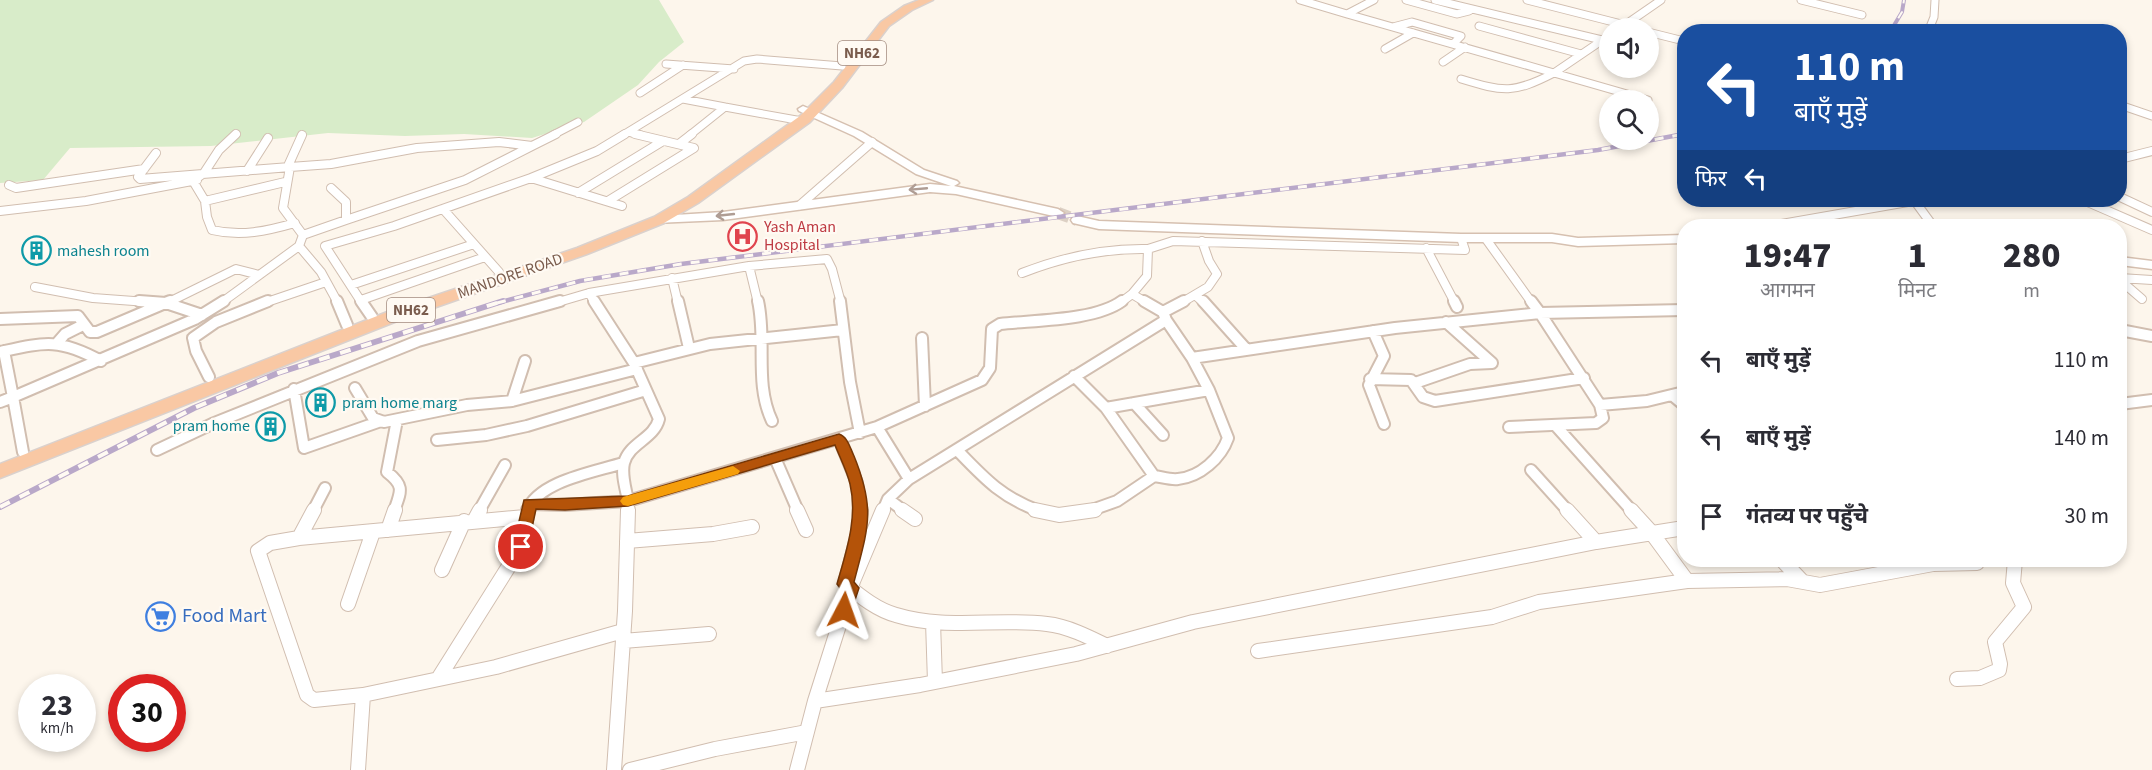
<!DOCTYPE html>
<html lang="hi">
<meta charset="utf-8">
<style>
:root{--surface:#fff;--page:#f7f7f7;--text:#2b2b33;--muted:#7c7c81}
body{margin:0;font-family:"Source Sans 3","Noto Sans Devanagari",sans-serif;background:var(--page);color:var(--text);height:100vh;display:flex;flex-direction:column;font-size:22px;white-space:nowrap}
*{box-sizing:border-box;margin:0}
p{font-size:20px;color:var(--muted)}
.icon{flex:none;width:33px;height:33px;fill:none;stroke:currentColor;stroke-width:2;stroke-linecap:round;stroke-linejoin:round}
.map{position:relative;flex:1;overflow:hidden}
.drawer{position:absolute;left:1677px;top:219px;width:450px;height:348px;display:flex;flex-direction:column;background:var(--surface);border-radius:24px;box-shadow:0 3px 9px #0003}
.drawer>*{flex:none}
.guide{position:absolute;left:1677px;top:24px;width:450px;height:183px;border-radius:24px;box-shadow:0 3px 9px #0003;background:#1a4fa0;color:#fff;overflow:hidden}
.fabs{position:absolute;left:1599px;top:18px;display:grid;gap:12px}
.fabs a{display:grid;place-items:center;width:60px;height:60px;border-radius:50%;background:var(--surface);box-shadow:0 3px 9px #0003;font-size:30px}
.speed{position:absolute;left:18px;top:674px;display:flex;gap:12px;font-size:30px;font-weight:700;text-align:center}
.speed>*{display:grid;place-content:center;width:78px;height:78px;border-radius:50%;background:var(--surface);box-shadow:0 3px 9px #0003;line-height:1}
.speed small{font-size:15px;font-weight:400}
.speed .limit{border:9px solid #d22;background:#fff;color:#111}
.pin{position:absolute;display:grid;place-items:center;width:51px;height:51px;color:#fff;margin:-26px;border:3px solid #fff;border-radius:50%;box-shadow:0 2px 6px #0007}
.me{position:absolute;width:66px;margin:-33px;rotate:4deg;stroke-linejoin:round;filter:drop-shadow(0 0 4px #0008)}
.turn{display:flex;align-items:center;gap:21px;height:126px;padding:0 18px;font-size:27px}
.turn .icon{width:78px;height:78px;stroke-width:2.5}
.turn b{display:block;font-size:42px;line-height:51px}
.then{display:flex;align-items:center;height:57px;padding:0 18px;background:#0003;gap:12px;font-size:22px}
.eta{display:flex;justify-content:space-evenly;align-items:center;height:102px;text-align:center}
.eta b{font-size:36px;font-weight:800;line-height:42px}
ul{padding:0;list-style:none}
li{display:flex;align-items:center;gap:18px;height:78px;padding:0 18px}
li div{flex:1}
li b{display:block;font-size:22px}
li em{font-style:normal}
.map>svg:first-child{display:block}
.green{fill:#d8ecc9}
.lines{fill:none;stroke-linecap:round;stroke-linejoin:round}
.secondary-tunnel{stroke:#dcd0c4;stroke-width:12;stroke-dasharray:12 6;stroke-linecap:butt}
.minor-far3-casing{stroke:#d1beb0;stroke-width:9}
.minor-far2-casing{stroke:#d1beb0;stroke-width:10}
.minor-far1-casing{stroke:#d1beb0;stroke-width:14}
.minor-casing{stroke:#d1beb0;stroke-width:16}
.secondary-casing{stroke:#d6c0b0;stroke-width:3}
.trunk-casing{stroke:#dad1cd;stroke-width:3}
.minor-far3{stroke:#fff;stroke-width:7}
.minor-far2{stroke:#fff;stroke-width:8}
.minor-far1{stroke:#fff;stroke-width:10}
.minor{stroke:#fff;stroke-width:14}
.secondary{fill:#fff;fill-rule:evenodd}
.trunk{fill:#f9c8a4;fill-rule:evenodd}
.rail-far2-casing{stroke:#b9a8c9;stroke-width:4}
.rail-far1-casing{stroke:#b9a8c9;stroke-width:4.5}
.rail-casing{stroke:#b9a8c9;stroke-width:6}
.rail-far2{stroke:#fffaf3;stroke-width:2;stroke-dasharray:8;stroke-linecap:butt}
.rail-far1{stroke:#fffaf3;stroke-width:3;stroke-dasharray:9;stroke-linecap:butt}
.rail{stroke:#fffaf3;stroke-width:4;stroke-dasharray:11;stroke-linecap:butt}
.oneway{stroke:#af9d94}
.route{fill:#b45309;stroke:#753606;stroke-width:1.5}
.slow{fill:#f59e0b}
.labels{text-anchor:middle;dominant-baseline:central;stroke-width:4.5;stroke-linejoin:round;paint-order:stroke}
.shield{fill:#fffaf3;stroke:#a28b7f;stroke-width:1.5}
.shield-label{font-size:15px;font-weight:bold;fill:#7a5c4d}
.health-label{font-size:16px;fill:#be3a42;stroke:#fffaf3;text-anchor:start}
.culture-label{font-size:16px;fill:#0d838f;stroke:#fffaf3;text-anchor:start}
.street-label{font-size:16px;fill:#7a5c4d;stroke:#fffaf3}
.near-shop-label{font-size:20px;fill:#366cbe;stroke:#fffaf3;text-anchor:start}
</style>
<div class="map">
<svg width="2152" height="770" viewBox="0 0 2152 770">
<rect width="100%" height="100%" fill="#fdf6ec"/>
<path class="green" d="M0,0H659L684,42L659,62L638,85L584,122L532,138L464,134L405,136L328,133L211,146L70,148L43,180L0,183Z"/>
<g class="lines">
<path class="secondary-tunnel" d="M1058,213L1077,220"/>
<defs>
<path id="minor-far3" d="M1300,0L1347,14
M1374,0L1347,14L1554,73L1610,35
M1406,0L1457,14L1469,11
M1435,0L1602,40
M1527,0L1637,28
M1801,0L1862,15
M1479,26L1581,54
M1393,27L1412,22L1461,36L1453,44
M1622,27L1661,0
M1648,32L1684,41
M1928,32L1934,17L1935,0
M1385,49L1413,33
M1443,62L1465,47
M666,64L734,69
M1461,79C1504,92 1513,94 1554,73L1648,100
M640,93L683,65
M683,99L725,107
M2120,105L2152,116
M628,132L641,135
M553,135L578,122
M623,135L744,61L757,59L842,66
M690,135L725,107L802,121"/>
<path id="minor-far2" d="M679,144L692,134
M156,153L138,177L140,179L290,167L283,208L303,235L299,246L321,272L338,303
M2120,159L2152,151
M288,166L302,135
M290,167L331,164L417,148L499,142L532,146L556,134
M247,171L268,138
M285,182L205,201L207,217L212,230C241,237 267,231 295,223
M9,185L16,188L144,169
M331,188L346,202V220L465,180L532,146
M578,193L663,141
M2120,197L2152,212
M1914,200L1933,226
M2083,200L2152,230
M205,201L193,181L204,173L219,150L236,134
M608,201L694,148L635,134
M800,205L872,142
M622,206L531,178L597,151L625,134
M443,209L499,272
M0,211L86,201L197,180
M1770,226L1919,200
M303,235L346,220
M1486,239L1532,303
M1426,248L1455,303
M749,266L758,303
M1022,273C1063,257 1104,248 1148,249
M672,278L678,303
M2120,278L2152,280
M2120,280L2142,299
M351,285L474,244
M35,287L93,298L161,303
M589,293L749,266L827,259L832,269L841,303
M1132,294L1147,276L1148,249L1173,241L1465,250L1461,238
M1195,295L1204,303
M361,300L485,257
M167,303L236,269L259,275
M221,303L299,246
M264,303L326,282
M362,303L325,246L394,226L531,178
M555,303L589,293L595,303
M1120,303L1132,294L1147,303
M1181,303L1208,287L1217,274L1209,261L1202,241"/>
<path id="minor-far1" d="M139,301L166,303L202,315
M337,301L347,325
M361,301L372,317
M678,301L689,348
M758,301C767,341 754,383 772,421
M840,301L850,382L860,433
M1144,301L1163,312L1166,320
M1203,301L1246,349
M1454,301L1457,307
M1684,310L1540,313L1600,405L1647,401L1684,392
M1163,312L1184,301
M0,319L78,316L90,332H97L170,301
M1446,322L1492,363
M2120,330L2152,336
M1373,331L1384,356L1369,385L1384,424
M922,338L925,406
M58,342L65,334L83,325
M0,352C45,342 59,338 101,361
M634,363L710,344L843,330
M1074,376L1106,408L1154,476C1162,477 1170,480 1178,479C1200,477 1221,458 1228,438L1209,390L1192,358
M209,377L196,351L193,338L216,322L268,301
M1370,379L1411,380L1423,397L1435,401L1584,378
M1415,383L1470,364L1492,363
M355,388L373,418L384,422L467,405L512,401L637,369
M294,389L304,448L381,421
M1672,395L1684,405
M512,401L525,361
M0,402L13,397L4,351
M1134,403L1163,435
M2120,404L2152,400
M1106,408L1209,390
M1556,426L1632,511
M877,427L909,479
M1509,427L1596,423L1603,418L1600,405
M839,439L857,483L860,511
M437,440L486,435L527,426L646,390
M157,450L212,424L418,341L560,301
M957,450C984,478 1001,497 1039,511
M23,452L13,397L195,319L224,301
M775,458L798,511
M1531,470L1568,511
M888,499L904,511
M530,504L565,505L628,501C626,489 621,475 624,463C629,443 654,439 659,419L634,363L594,301
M313,511L325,488
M394,511C401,491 405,486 387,472L397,420
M479,511L505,465
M527,511C538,481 595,472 623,463
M628,511V501L877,427L982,380L990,368L992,329L1000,324C1034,320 1095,321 1122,301
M883,511L888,499L909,479L1166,320L1192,358L1395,328L1540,313L1531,301
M1089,511L1117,501L1154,476"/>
<path id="minor" d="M797,510L806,530
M861,510L858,534L845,584C860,596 877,610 896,615C945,630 997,618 1047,624C1067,626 1089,637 1107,646
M902,510L915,519
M1035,510L1059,515L1095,510
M1567,510L1596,542
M1631,510L1651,532L1687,581
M474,521L480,510
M388,530L395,510
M299,538L314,510
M627,541L713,534L752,527
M1782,560L1802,581
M442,570L464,521
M348,604L373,532
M933,622L935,682
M623,641L709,634
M1258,651L1492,617L1539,602L1687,581L1787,579L1820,585L1933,564L1977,563
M438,679L521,547L528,510
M1957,679L1980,678L1999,670L2000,664L1995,642L2024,607L2013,583L2015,560
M363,695L314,700L307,695L258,551L270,543L299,538L525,517
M815,701L920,685L1076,654L1193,622L1596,542L1684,528
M358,770L363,695L496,667L623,631
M614,770L625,611L628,510
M630,770L715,749L807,732
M797,770L815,701L853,581L883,510"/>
<path id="secondary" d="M803,106L862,132L924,170L957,181L959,183L954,186L1058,209L1064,213L1058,217L956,194L930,192L723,220L655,223L653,220L659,216L723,212L930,184L951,186L916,174L854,136L799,111L798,109Z
M1077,216L1099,221L1461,234H1552L1578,238L1684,235V243L1578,246L1552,242H1461L1099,229L1073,223L1071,220L1073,217Z
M2120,257L2152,261V269L2120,265Z"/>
<path id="trunk" d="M919,0H933L912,10L889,26L842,88L810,122L698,203L664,223L587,254L402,319L0,478V464L390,311L577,248L654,217L688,197L800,116L834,82L881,22L904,6Z"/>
</defs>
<use href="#minor-far3" class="minor-far3-casing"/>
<use href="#minor-far2" class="minor-far2-casing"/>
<use href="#minor-far1" class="minor-far1-casing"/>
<use href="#minor" class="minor-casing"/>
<use href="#secondary" class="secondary-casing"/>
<use href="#trunk" class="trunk-casing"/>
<use href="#minor-far3" class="minor-far3"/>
<use href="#minor-far2" class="minor-far2"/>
<use href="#minor-far1" class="minor-far1"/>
<use href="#minor" class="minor"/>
<use href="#secondary" class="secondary"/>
<use href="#trunk" class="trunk"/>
<defs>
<path id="rail-far2" d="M1890,32L1902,12L1904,0
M1678,135L1684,134"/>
<path id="rail-far1" d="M497,303L580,281L681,264L1598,150L1684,134"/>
<path id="rail" d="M0,507L194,408L278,373L503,301"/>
</defs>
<use href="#rail-far2" class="rail-far2-casing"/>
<use href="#rail-far1" class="rail-far1-casing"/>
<use href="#rail" class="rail-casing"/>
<use href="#rail-far2" class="rail-far2"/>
<use href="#rail-far1" class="rail-far1"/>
<use href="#rail" class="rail"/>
</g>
<defs><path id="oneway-shaft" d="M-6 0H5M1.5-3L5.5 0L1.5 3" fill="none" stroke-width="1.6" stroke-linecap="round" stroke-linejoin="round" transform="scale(1.5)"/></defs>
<g class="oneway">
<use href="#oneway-shaft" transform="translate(918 189) rotate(175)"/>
<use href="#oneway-shaft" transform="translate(725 215) rotate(174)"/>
</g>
<path class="route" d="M839,434C848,437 850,448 854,456C876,510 868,528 854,582L859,588L850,615L844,617L838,615L835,610L842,590L837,584C846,552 858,518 850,484C847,471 840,458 835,445L628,506L565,510L536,509L527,551H515L513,547L524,500L628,496Z"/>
<path class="slow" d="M733,466L740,471L738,474L628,506L623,505L620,501L623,497Z"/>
<defs>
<symbol id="hospital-ring" viewBox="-11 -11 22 22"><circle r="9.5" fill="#fffaf3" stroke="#e0444e" stroke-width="1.5"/><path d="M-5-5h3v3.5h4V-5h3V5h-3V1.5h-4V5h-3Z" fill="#e0444e"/></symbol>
<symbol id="building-ring" viewBox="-11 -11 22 22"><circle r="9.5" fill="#fffaf3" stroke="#0f9aa8" stroke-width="1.5"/><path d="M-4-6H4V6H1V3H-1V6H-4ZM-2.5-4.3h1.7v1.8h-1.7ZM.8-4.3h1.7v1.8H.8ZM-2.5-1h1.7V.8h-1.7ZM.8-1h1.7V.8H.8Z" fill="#0f9aa8"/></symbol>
<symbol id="supermarket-ring" viewBox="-11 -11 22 22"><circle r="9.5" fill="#fffaf3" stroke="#3f7fe0" stroke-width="1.5"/><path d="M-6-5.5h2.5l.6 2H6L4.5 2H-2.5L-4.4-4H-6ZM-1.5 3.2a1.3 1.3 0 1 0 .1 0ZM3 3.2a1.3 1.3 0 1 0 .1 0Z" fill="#3f7fe0"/></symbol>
</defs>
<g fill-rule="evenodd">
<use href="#hospital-ring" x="726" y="220" width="33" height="33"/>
<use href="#building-ring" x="20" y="234" width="33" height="33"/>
<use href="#building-ring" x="304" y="386" width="33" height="33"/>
<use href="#building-ring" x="254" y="410" width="33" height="33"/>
<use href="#supermarket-ring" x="144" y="600" width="33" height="33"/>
</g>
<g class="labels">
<g class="shield">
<rect x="838" y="41" width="48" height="24" rx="4.5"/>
<rect x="387" y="298" width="48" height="24" rx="4.5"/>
</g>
<g class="shield-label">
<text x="862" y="53">NH62</text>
<text x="411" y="310">NH62</text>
</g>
<g class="health-label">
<text x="764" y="227">Yash Aman<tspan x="764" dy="18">Hospital</tspan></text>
</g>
<g class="culture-label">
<text x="57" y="251">mahesh room</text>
<text x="342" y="403">pram home marg</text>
<text x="250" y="426" text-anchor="end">pram home</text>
</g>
<g class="street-label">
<text transform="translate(510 276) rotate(-19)">MANDORE ROAD</text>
</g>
<g class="near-shop-label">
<text x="182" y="616">Food Mart</text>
</g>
</g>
</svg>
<div class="fabs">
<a><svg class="icon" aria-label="sound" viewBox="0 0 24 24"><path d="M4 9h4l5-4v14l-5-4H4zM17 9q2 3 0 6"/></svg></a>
<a><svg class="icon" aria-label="search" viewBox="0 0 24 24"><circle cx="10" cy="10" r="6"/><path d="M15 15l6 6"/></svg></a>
</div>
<div class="speed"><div>23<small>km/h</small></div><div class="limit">30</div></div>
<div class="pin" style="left:521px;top:547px;background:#d93025"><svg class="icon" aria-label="arrive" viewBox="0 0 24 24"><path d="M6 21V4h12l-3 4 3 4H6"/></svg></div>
<svg class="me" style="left:844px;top:610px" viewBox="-20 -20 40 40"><path d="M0-17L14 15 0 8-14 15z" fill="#b45309" stroke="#fff" stroke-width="4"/></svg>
<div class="guide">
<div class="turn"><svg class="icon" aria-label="left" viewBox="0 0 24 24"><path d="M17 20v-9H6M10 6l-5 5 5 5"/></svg><div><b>110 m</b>बाएँ मुड़ें</div></div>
<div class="then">फिर<svg class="icon" aria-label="left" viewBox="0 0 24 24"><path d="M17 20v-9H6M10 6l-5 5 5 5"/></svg></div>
</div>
<section class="drawer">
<div class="eta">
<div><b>19:47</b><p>आगमन</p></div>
<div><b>1</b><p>मिनट</p></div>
<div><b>280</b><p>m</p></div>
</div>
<ul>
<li><svg class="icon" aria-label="left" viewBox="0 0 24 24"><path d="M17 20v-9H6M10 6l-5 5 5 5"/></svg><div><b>बाएँ मुड़ें</b></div><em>110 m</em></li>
<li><svg class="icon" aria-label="left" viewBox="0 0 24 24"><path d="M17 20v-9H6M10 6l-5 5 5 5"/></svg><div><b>बाएँ मुड़ें</b></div><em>140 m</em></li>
<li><svg class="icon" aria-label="arrive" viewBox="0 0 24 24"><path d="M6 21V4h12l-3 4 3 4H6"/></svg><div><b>गंतव्य पर पहुँचे</b></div><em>30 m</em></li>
</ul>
</section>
</div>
